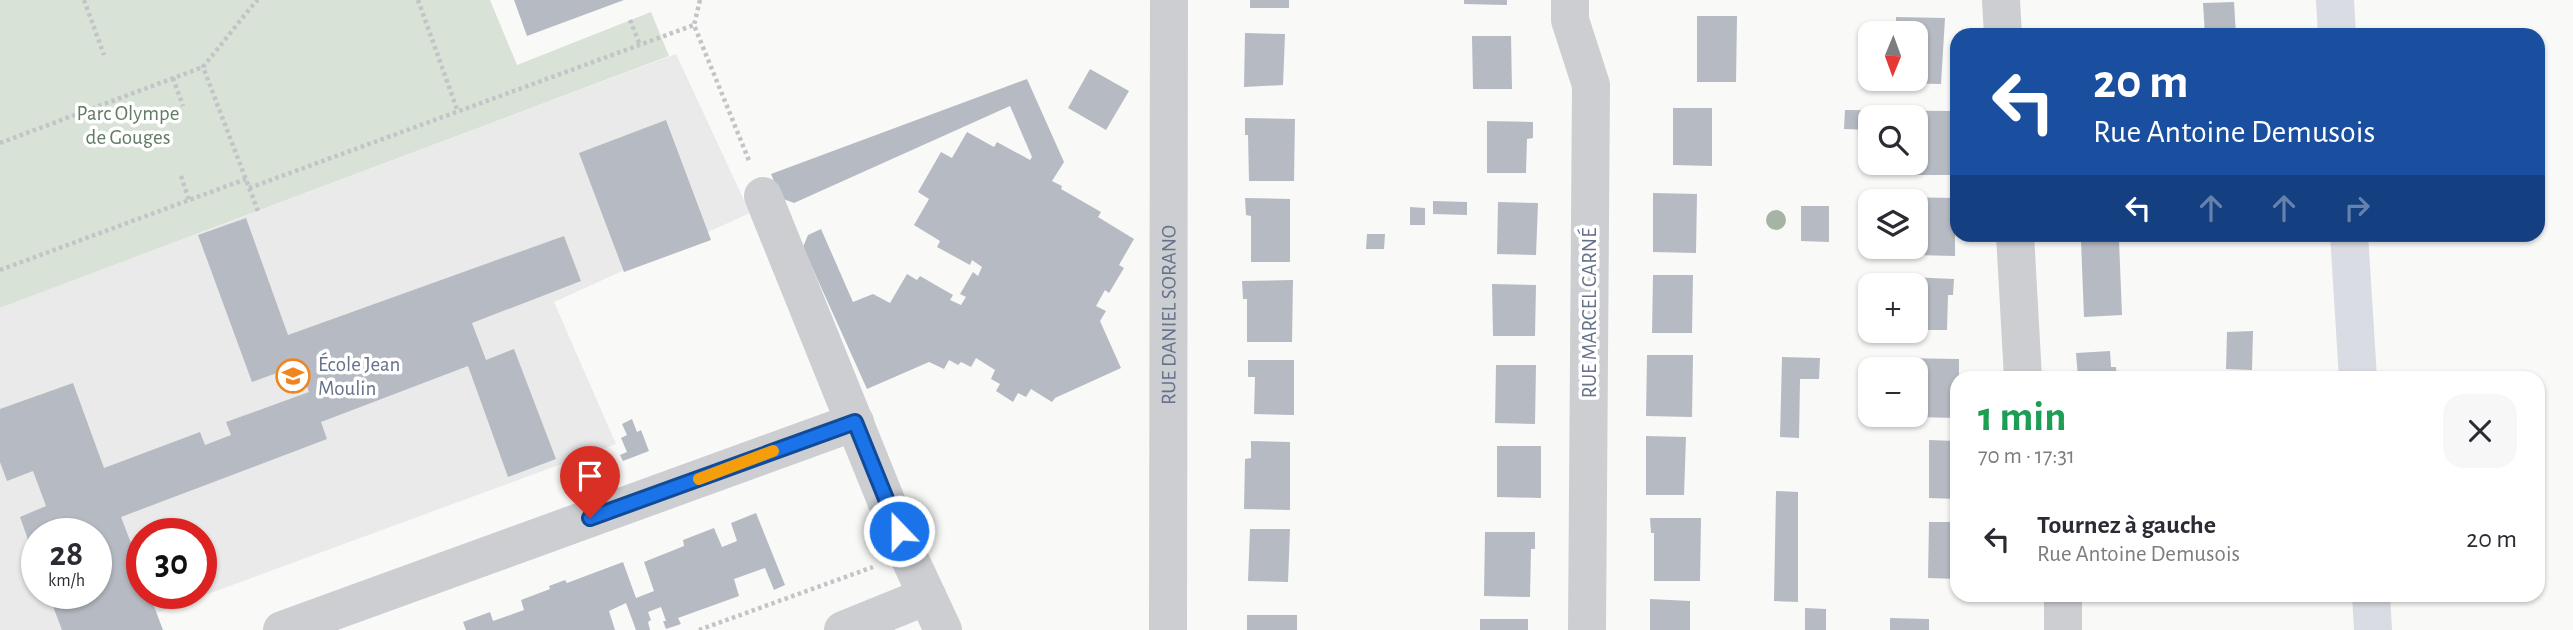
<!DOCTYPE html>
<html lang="fr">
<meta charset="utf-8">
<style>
:root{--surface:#fff;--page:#f7f7f7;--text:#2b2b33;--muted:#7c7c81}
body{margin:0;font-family:"Alegreya Sans",sans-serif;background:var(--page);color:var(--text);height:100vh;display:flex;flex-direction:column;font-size:26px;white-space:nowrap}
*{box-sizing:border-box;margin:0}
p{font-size:23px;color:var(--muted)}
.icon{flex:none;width:38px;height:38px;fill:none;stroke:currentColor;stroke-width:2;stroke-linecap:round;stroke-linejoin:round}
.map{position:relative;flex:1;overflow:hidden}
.details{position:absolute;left:1950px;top:371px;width:595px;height:231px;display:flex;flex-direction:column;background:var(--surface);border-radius:21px;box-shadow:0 2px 5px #0004}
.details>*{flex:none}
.top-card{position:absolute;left:1950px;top:28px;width:595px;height:214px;border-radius:21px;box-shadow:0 2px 5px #0004;background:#1a4fa0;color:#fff;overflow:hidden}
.needle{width:46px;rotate:181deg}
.controls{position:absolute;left:1858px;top:21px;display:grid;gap:14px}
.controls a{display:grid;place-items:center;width:70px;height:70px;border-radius:14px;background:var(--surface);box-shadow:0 2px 5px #0004;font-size:35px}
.speed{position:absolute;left:21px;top:518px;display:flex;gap:14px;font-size:35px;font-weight:700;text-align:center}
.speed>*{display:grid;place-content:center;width:91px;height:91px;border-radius:50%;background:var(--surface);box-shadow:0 2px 5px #0004;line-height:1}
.speed small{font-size:18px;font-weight:400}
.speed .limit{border:10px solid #d22;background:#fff;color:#111}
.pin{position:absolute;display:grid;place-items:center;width:60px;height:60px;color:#fff;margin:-72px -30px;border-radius:50% 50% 50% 0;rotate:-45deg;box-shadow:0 0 7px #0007}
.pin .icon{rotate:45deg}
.me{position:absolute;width:77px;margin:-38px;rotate:338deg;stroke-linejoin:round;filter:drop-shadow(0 0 5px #0008)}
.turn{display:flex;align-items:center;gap:24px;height:147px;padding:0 28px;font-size:32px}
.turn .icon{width:91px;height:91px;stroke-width:2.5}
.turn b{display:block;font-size:49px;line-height:60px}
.lanes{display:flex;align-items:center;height:66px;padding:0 28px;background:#0003;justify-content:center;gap:35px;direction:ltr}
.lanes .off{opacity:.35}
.round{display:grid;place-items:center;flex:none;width:74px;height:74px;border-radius:21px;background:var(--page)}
.overview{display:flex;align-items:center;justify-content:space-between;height:119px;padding:0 28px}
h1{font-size:42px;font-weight:700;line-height:52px;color:#1e9e55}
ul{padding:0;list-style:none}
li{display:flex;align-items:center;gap:21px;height:98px;padding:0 28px}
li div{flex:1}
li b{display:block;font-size:26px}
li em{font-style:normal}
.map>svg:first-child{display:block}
.built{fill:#eaeaea;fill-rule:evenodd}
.green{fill:#d9e2d7}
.building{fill:#b6bac3}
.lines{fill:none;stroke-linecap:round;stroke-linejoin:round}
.path{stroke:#c2c4c7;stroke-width:4.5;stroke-dasharray:3.5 3.5;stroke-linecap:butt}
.minor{stroke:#ccced2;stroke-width:38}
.major{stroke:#d9dce2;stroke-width:38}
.tree{fill:#a6b4a6}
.route-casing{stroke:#114b97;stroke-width:18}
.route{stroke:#1a73e8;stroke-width:12}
.slow{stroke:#f59e0b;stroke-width:12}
.labels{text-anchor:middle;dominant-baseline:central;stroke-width:7;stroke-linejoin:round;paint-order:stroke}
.park-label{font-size:21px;fill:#627b63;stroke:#fff}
.street-label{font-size:21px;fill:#66718a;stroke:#fff}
.poi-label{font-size:21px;fill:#66718a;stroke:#fff;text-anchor:start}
</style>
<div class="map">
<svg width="2573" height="630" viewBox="0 0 2573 630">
<rect width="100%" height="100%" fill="#f9f9f7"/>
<path class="built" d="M676,54L750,213L554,302L616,444L110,630H0V308ZM37,534H96V593H37ZM142,534H201V593H142Z"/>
<path class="green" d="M0,0H490L517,65L651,12L669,56L0,308Z"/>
<path class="building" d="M514,0H624L527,36Z
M1250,0H1289V8H1250Z
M1464,0H1507V5L1464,4Z
M2234,2L2236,35H2205L2203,3Z
M1697,16H1737L1736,82H1697Z
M1896,17L1945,18L1941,84L1896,83V79H1916V33H1896Z
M1245,33L1285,34L1283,85L1244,87Z
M1472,36H1511L1512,89H1473Z
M1090,69L1129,91L1106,130L1068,108Z
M1027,79L1064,162L1052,181L1062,186L1061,189L1101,212L1098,217L1134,239L1119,265L1124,268L1109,293L1105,290L1096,306L1106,311L1100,321L1121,368L1055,398L1052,402L1031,389L1026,397L1018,393L1013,402L996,391L1000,384L991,379L995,370L976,358L971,367L961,362L958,365L949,360L944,369L929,362L867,389L803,247L808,235L821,229L853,302L873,294L890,303L907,274L917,280L920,276L953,295L950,300L961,305L966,297L960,294L973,272L978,276L982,267L972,260L970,265L937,247L940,241L914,225L929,199L918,192L941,152L952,158L967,132L994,147L997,142L1030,160L1032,157L1010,106L794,203L781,198L771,174Z
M1673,108H1712V166L1673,165Z
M1845,110L1950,111V175H1910V163H1916V117H1871V130L1844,129Z
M1245,118L1295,119L1294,181H1249L1248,135H1245Z
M666,120L711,240L624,272L579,153Z
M1487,121L1533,122V138L1527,139L1526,173H1487Z
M1653,193L1697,194L1696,253L1653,252Z
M1896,197L1955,198V256L1915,255V249H1910V247H1916V201H1896Z
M1245,198L1290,199V262H1251V216L1246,215Z
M1433,201L1467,202V215L1433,214Z
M1498,202L1538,203L1536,255L1497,254Z
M1801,206H1829V242L1801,241Z
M1410,207L1425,208V225H1410Z
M246,218L288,335L564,236L581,281L472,323L486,360L514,349L556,459L508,477L468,366L321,422L327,439L121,517L142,572V593H149L163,630H62L48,593H96V534H37L36,562L20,517L46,506L33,471L7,481L0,462V409L73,383L104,468L200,432L205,445L231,435L226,422L309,392L299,365L252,382L198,235Z
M1367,234H1385L1384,249H1366Z
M2119,240L2122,315L2084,317L2081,241Z
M1653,275H1693L1692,333H1652Z
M1909,277L1954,279L1953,295H1948L1947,330H1916V285H1909Z
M1293,280L1292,342H1247V299H1243L1242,281Z
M1492,284L1536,285L1535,336H1493Z
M2253,331L2252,370L2226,369L2227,332Z
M2110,351L2111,367H2116L2117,378H2078L2076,353Z
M1647,355H1693L1692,417L1646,416Z
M1782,357L1820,358L1819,379H1800L1799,438L1780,437Z
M1900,358L1959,359V378H1956V418L1916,417V369H1900Z
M1248,360H1294V415L1254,414L1255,377H1248Z
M1496,365H1536L1535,424L1495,423Z
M632,419L637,432L641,430L649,451L623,461L620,455L627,452L621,438L627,435L622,424Z
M1646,436L1686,437L1684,495H1646Z
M1929,440L1956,441V499L1929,498Z
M1251,441L1290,442V510L1244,509L1245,459L1251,458Z
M1497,446H1541V498L1497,497Z
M1776,491L1798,492V602L1774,601Z
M756,513L785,585L774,590L765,568L734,579L739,596L678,618L681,624L666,629L663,621H666L661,607L648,612L651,620L648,622L650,630H636L626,603L609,611L615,630H466L463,622L490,612L493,621L524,610L521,600L550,589L549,586L565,580L567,583L623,562L636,598L654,591L644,562L684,546L683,540L714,528L722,547L737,541L731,523Z
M1650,518H1701L1700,581H1654V533H1651Z
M1929,522H1956V579L1928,578Z
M1250,529H1290L1288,582L1248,581Z
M1485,532H1535V549H1531L1530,597L1484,596Z
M1650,599L1690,601V630H1650Z
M1805,608L1826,609V630H1805Z
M1247,615H1297V630H1247Z
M1890,618L1929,619V630H1890Z
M1480,619H1528V630H1480Z"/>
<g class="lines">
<path class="path" d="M84,0L104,55
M418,0L458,112
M700,0L694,25L750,163
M630,20L640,45
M173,78L183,106
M0,143L203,67
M181,176L189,200
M249,188L694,25
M258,211L203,67L256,1L260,0
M0,270L246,179
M699,630L873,567"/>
<g class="minor">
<path d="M1570,0V20L1591,85L1587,630"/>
<path d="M2001,0L2003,35"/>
<path d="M763,196L908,555L943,630"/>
<path d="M2015,234L2023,378"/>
<path d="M282,630L855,422"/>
<path d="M843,630L927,596"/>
<path id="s1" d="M1168,630L1169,0"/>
<path d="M2063,630V595"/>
</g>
<path class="major" d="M2335,0L2337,35
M2349,234L2358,378
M2371,595L2373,630"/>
</g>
<circle class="tree" cx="1776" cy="220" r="10"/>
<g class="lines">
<defs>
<path id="route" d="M590,518L855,422L899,531"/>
</defs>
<use href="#route" class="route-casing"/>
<use href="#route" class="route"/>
<path class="slow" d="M699,479L773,451"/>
</g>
<defs>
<symbol id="school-ring" viewBox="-11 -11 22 22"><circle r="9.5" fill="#fff" stroke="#f08520" stroke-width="1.5"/><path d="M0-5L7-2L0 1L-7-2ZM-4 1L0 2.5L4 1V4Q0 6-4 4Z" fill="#f08520"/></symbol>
</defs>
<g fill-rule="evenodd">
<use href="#school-ring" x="274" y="357" width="38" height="38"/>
</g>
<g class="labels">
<g class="park-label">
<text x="128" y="113">Parc Olympe<tspan x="128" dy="24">de Gouges</tspan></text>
</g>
<g class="street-label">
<text transform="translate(1589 313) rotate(-90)">RUE MARCEL CARNÉ</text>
<text stroke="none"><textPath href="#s1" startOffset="315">RUE DANIEL SORANO</textPath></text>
</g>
<g class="poi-label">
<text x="318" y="364">École Jean<tspan x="318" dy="24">Moulin</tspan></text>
</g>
</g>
</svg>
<div class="controls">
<a><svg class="needle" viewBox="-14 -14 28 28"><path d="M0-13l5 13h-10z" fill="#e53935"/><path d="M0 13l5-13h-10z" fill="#7c7c81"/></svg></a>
<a><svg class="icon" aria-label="search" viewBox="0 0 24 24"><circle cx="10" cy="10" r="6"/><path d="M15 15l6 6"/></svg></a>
<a><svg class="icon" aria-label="layers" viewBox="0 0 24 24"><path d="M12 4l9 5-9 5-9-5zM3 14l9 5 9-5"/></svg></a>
<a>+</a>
<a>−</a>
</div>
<div class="speed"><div>28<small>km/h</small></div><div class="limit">30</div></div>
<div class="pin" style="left:590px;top:518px;background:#d93025"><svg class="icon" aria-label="arrive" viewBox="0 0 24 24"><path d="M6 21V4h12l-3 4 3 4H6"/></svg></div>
<svg class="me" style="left:899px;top:531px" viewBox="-20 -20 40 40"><circle r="17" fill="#1a73e8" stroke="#fff" stroke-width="3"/><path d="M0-11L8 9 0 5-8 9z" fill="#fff"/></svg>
<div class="top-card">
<div class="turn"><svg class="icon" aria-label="left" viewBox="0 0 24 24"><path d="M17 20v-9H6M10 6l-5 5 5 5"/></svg><div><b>20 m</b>Rue Antoine Demusois</div></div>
<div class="lanes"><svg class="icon" aria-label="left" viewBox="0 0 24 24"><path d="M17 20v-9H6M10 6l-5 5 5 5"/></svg><svg class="icon off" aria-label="ahead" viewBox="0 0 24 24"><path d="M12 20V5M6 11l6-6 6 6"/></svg><svg class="icon off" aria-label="ahead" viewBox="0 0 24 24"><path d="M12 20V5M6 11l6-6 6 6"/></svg><svg class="icon off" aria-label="right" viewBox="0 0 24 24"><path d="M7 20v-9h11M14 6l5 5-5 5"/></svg></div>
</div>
<section class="details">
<div class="overview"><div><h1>1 min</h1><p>70 m · 17:31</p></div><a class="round"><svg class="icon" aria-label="close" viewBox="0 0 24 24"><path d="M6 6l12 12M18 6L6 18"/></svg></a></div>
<ul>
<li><svg class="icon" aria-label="left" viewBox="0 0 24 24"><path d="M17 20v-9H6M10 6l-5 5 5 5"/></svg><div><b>Tournez à gauche</b><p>Rue Antoine Demusois</p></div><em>20 m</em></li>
</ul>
</section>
</div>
